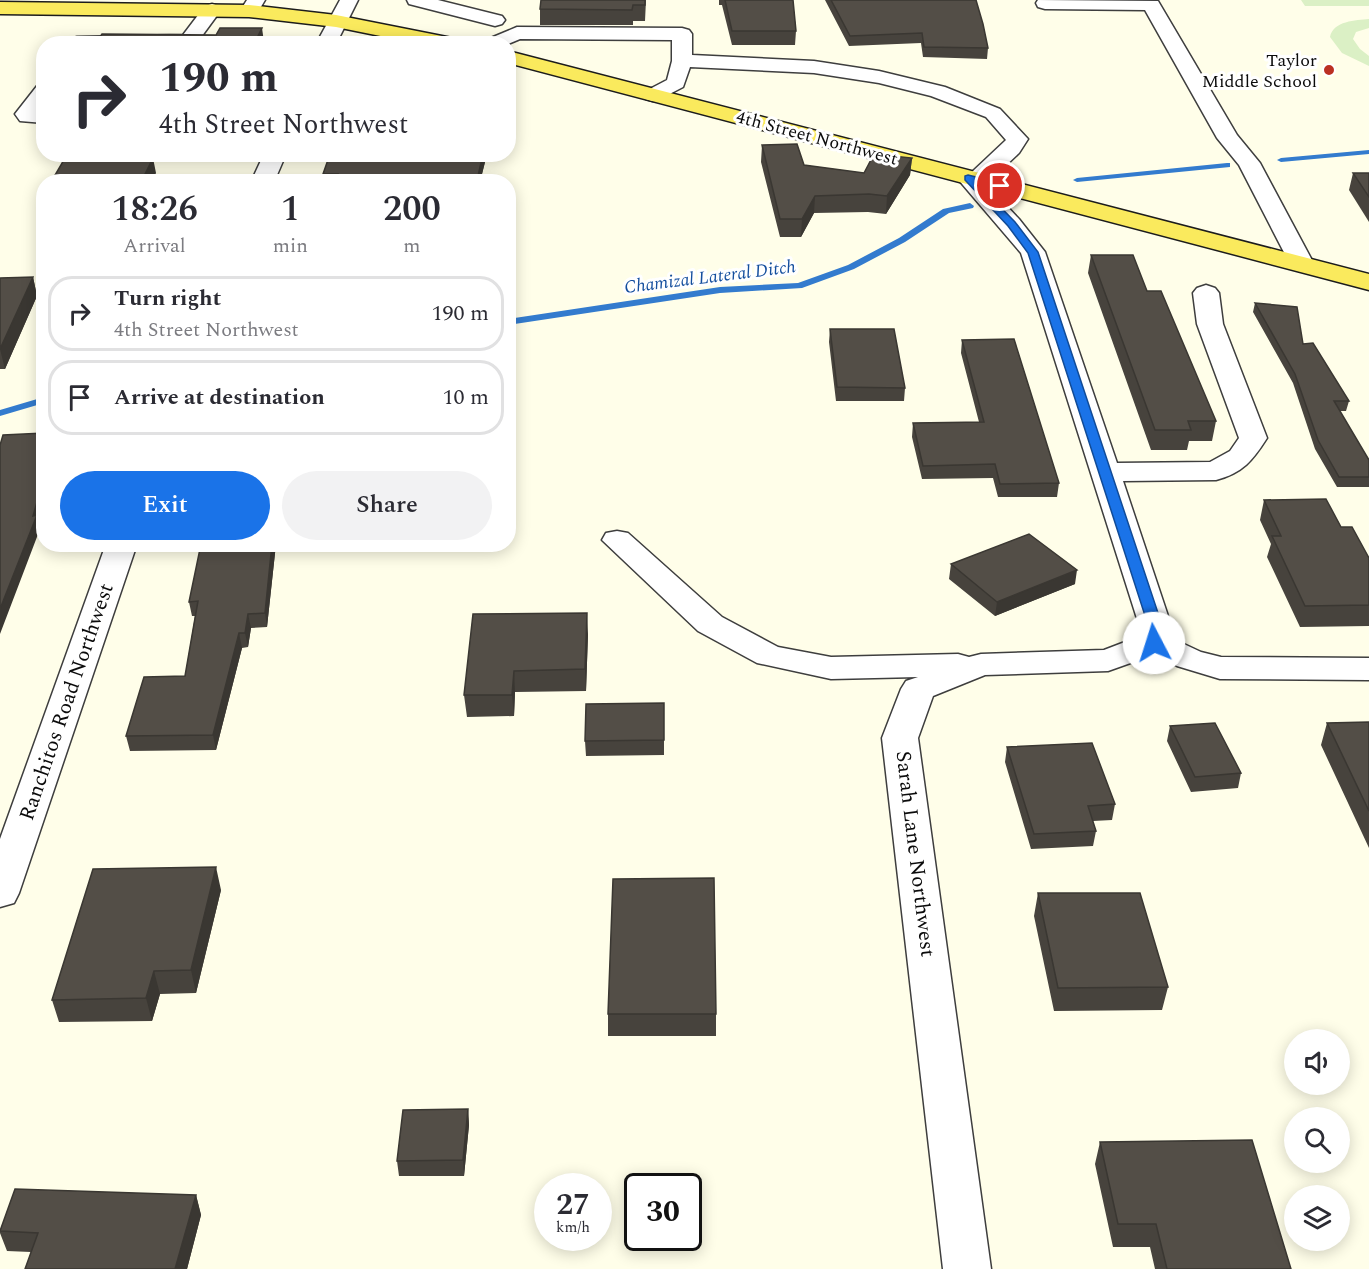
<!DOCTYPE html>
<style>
:root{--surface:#fff;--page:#f2f2f3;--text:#2b2b33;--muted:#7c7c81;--line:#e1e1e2;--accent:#1a73e8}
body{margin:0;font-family:Spectral,serif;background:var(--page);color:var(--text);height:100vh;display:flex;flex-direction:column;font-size:22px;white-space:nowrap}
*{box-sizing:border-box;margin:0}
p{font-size:20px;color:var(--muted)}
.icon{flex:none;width:33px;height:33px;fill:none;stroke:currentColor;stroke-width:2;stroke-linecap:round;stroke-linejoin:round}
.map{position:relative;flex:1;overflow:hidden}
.side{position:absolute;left:36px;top:174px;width:480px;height:378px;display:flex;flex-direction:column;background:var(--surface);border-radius:24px;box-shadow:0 3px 15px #0003}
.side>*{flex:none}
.guide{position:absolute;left:36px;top:36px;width:480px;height:126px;border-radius:24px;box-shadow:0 3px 15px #0003;background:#fff;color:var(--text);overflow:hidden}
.fabs{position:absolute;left:1284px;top:1029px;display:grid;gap:12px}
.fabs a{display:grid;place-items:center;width:66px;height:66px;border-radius:50%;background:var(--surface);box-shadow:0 3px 15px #0003;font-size:30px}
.speed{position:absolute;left:534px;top:1173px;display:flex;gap:12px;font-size:30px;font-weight:700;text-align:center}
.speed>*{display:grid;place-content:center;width:78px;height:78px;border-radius:50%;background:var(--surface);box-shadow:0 3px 15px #0003;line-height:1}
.speed small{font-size:15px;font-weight:400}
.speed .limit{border:3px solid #111;border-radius:9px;background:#fff;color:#111}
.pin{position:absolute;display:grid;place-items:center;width:51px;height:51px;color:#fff;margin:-26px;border:3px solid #fff;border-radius:50%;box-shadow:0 2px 6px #0007}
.me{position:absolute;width:66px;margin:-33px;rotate:355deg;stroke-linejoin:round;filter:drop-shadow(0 0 4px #0008)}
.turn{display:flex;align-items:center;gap:21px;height:126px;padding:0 24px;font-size:27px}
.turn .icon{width:78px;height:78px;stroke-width:2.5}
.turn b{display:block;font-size:42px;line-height:51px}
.eta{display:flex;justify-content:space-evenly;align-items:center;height:102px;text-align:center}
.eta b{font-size:36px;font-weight:600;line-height:42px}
.primary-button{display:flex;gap:12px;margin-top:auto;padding:12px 24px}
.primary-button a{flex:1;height:69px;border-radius:36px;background:var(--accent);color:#fff;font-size:24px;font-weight:600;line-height:69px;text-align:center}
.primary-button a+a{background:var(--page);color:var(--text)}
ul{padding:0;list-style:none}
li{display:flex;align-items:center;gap:18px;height:75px;margin:0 12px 9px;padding:0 12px;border:3px solid var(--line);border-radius:24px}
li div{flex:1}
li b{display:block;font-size:22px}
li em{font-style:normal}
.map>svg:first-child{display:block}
.pitch{fill:#dbf0c5}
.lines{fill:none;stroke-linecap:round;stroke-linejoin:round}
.stream{fill:#337bce;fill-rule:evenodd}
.minor-casing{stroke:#3e3e3e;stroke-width:3}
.major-casing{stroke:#1c1c1c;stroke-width:3}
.minor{fill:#fff;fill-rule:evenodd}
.major{fill:#faea5d;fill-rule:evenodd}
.wall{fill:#47433d}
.shaded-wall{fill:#3a3732}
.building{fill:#534e47;stroke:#3a3732;stroke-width:1.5}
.route{fill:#1a73e8;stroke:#114b97;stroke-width:1.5}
.poi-dot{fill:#bb3022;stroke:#fff;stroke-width:2}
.labels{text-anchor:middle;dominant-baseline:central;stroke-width:6;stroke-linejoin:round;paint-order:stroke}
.far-poi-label{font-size:18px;fill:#0b0b0b;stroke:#fff;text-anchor:end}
.far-street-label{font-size:18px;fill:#0b0b0b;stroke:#fff}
.far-water-label{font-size:18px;font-style:italic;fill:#144e9d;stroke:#fff}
.street-label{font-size:21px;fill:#0b0b0b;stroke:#fff}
</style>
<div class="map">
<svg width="1369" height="1269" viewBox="0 0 1369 1269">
<rect width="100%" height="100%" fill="#fffee9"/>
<path class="pitch" d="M1301,0H1369V6H1305Z
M1369,19V28L1356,32L1353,39L1360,49L1369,56V66L1342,53L1330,37C1333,21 1356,20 1369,19Z"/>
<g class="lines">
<path class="stream" d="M1369,150V154L1281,162L1277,160L1281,158Z
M1227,163H1230V167L1077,182L1073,180L1077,178Z
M970,203L974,206L973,208L949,213L905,242L854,269L802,288L720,293L508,325V319L720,287L798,283L848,265L899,238L943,209Z
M44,397V403L0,416V410Z"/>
<defs>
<path id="minor" d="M247,0H265L256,15H242L240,11Z
M340,0H358L336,44H316Z
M407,0H438L502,16L505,20L502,24L495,26L409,4Z
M1038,0L1158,1L1237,135L1260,163L1314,264L1311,269L1302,271L1293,269L1290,264L1239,165L1217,138L1145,10L1045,9L1038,7L1036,3Z
M212,4L219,6L221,10L196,44L67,43L70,39L77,37L183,35L205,6Z
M517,27L682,28L689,30L692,34V55L814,61L879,71L945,87L1000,109L1028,139L1019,153L986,184L1019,219L1045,252L1117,463L1210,462L1230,451L1239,438L1197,324L1193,293L1197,288L1206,285L1215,288L1219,293L1223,324L1267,438C1253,460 1243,473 1216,480L1123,481L1172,628L1171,638L1201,652L1221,657L1369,658V680L1220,679L1177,666L1153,655L1108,671L985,675L933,696L918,738L991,1269H943L882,738L901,689L906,681L918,677L831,679L757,663L698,631L602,540L606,533L617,531L628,533L722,617L778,647L831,657L958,654L969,657L981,654L1104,650L1138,637L1140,628L1021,253L957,178L960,173L972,172L1006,140L986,117L931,96L879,83L814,73L690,67L683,87L660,99L653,101L646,99L643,95L646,91L667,80L672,61V40L520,39L508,44H484L486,40Z
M44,84V105L40,110L44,111V123L20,121L15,114L37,86Z
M264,154H286L274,182H251Z
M106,544H137L19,893L14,903L0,907V839Z"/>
<path id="major" d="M0,2L249,5L336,15L452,38L459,40L461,44H420L336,27L249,17L0,14Z
M508,51L1369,274V290L508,63Z"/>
</defs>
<use href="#minor" class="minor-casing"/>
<use href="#major" class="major-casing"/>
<use href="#minor" class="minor"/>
<use href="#major" class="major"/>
</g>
<path class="wall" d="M646,0L645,21H633V25H540V9Z
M719,0H793L796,31L795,45H732L722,5H719Z
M825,0H976L988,48L987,59L923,57L921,43L849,46Z
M762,145L804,165L864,173L912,158L910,175L886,214L868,212L814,213L801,237H780L761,162Z
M487,154L480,182H324L323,174Z
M1353,173H1369V222L1349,190Z
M1091,255L1147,291L1216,421L1212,441H1189L1187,450H1151L1088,273Z
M33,277L37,296L5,369H0V278Z
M1255,303L1303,344L1349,401L1346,411H1339L1369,460V487H1337L1315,449L1293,383L1253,312Z
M830,329L905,388L904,401H836L829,342Z
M962,340L1059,483L1057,497H998L993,478L922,479L912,437L913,423L979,422L961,353Z
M1264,500L1341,527L1369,558V626L1300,627L1267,557L1271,544L1260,520Z
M276,544L267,627L251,628L248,647L242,648L216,750L130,751L126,736L185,676L195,616H192L189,602Z
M951,564L1075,584L995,616L949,579Z
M588,634L586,691L515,692L514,716L467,717L464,695Z
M664,703V755L586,756L585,741Z
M1369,722V848L1321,745L1327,723Z
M1170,726L1241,773L1238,788L1191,792L1167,741Z
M1007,747L1115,804L1112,820L1093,821L1096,831L1093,846L1031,849L1005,762Z
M221,890L196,993L160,994L152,1021L59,1022L52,1000Z
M1038,893L1168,987L1162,1010L1054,1011L1034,916Z
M608,1014H716V1036H608Z
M468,1109L469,1125L464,1176H399L397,1161Z
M1100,1142L1291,1269H1155L1150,1247H1113L1095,1164Z
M196,1195L201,1215L187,1269H25L31,1252L7,1251L0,1233V1230Z"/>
<path class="shaded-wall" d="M262,28L264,42L263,44H254Z
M129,154H139L131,173L127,158Z
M483,154H487L480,182H478V176Z
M153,158L156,173L152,182H141Z
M912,158L910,175L886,214L887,196Z
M815,196L814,213L801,237L802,219Z
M33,277L37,296L5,369L0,349Z
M44,478V504L38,523L40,529L0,634V609Z
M272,544H276L267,627L265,613Z
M1077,570L1075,584L995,616L997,602Z
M587,613L588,634L586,691L585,669Z
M248,614L251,628L248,647L245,633Z
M239,633L242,648L216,750L213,735Z
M514,671L515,692L514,716L512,695Z
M216,867L221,890L196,993L191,970Z
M154,971L160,994L152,1021L146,998Z
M468,1109L469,1125L464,1176L463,1160Z
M196,1195L201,1215L187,1269H175Z"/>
<path class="building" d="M541,0H645V5H633L632,10L540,9Z
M725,0H793L796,31H732Z
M831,0H976L983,24L988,48L924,47L922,33L850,36Z
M220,28H262L254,44H95L102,34L216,35Z
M797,144L804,165L864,173L874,154L912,158L887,196L869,194L815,196L802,219H780L762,145Z
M83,154H129L127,158H153L141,182H51L65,158H81Z
M330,154H483L478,176H425L424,182H335L338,174H323Z
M1353,173H1369V197Z
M1091,255H1133L1147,291H1161L1216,421H1188L1191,430H1155Z
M33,277L0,349V278Z
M1255,303L1297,307L1303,344L1313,343L1349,401H1334L1369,460V477H1339L1318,440L1295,374Z
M830,329H894L905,388L837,387Z
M1014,339L1059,483L1000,484L995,464L923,466L913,423L984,422L962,340Z
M44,433V478L33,516L37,515L0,609V445L3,435Z
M1326,499L1341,527H1352L1369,558V605L1305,606L1272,536H1281L1264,500Z
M1029,534L1077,570L997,602L951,564Z
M201,544H272L265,613L248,614L245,633H239L213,735L126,736L144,677L185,676L198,601L189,602Z
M587,613L585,669L514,671L512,695H464L473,614Z
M664,703V740L585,741L586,704Z
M1369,722V811L1327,723Z
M1215,723L1241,773L1195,777L1170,726Z
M1092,743L1115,804L1088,806L1096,831L1034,834L1007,747Z
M216,867L191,970L154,971L146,998L52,1000L93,869Z
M714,878L716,1014H608L613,879Z
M1038,893H1140L1168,987L1058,988Z
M468,1109L463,1160L397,1161L403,1110Z
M1252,1140L1291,1269H1167L1156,1224H1118L1100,1142Z
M15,1189L196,1195L175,1269H25L38,1233L0,1231Z"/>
<path class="route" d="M968,175L1004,184L1005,186L1000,189L978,184L1015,222L1038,252L1163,628L1159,646L1154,647L1147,643L1149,628L1028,253L1008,226L965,180V176Z"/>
<circle class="poi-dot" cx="1329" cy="70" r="6"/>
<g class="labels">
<g class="far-poi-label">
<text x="1317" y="60">Taylor<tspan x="1317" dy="21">Middle School</tspan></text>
</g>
<g class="far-street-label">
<text transform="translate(817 138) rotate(15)">4th Street Northwest</text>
</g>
<g class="far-water-label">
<text transform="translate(710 277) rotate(-7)">Chamizal Lateral Ditch</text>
</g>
<g class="street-label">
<text transform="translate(67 702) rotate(-71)">Ranchitos Road Northwest</text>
<text transform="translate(915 854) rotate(83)">Sarah Lane Northwest</text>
</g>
</g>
</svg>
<div class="fabs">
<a><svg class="icon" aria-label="sound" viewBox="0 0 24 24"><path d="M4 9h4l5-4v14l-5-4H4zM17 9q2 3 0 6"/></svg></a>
<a><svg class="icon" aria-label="search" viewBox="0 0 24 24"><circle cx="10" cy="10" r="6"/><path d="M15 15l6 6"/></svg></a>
<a><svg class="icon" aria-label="layers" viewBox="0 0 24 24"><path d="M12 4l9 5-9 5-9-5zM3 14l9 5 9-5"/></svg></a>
</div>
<div class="speed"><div>27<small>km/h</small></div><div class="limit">30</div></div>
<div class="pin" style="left:1000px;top:186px;background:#d93025"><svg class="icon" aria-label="arrive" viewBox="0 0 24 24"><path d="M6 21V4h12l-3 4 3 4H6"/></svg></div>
<svg class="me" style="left:1154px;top:643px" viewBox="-20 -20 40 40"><circle r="19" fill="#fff"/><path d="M0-13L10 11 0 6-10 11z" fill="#1a73e8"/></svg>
<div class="guide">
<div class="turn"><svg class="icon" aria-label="right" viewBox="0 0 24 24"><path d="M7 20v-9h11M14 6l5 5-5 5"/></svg><div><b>190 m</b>4th Street Northwest</div></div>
</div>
<section class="side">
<div class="eta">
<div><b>18:26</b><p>Arrival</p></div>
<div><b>1</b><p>min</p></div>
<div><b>200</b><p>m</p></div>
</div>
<ul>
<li><svg class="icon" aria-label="right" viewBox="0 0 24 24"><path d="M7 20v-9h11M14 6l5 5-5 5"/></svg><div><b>Turn right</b><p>4th Street Northwest</p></div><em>190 m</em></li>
<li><svg class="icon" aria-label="arrive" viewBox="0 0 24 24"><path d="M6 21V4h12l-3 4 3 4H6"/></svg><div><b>Arrive at destination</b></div><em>10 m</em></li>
</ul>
<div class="primary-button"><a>Exit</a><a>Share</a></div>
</section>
</div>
